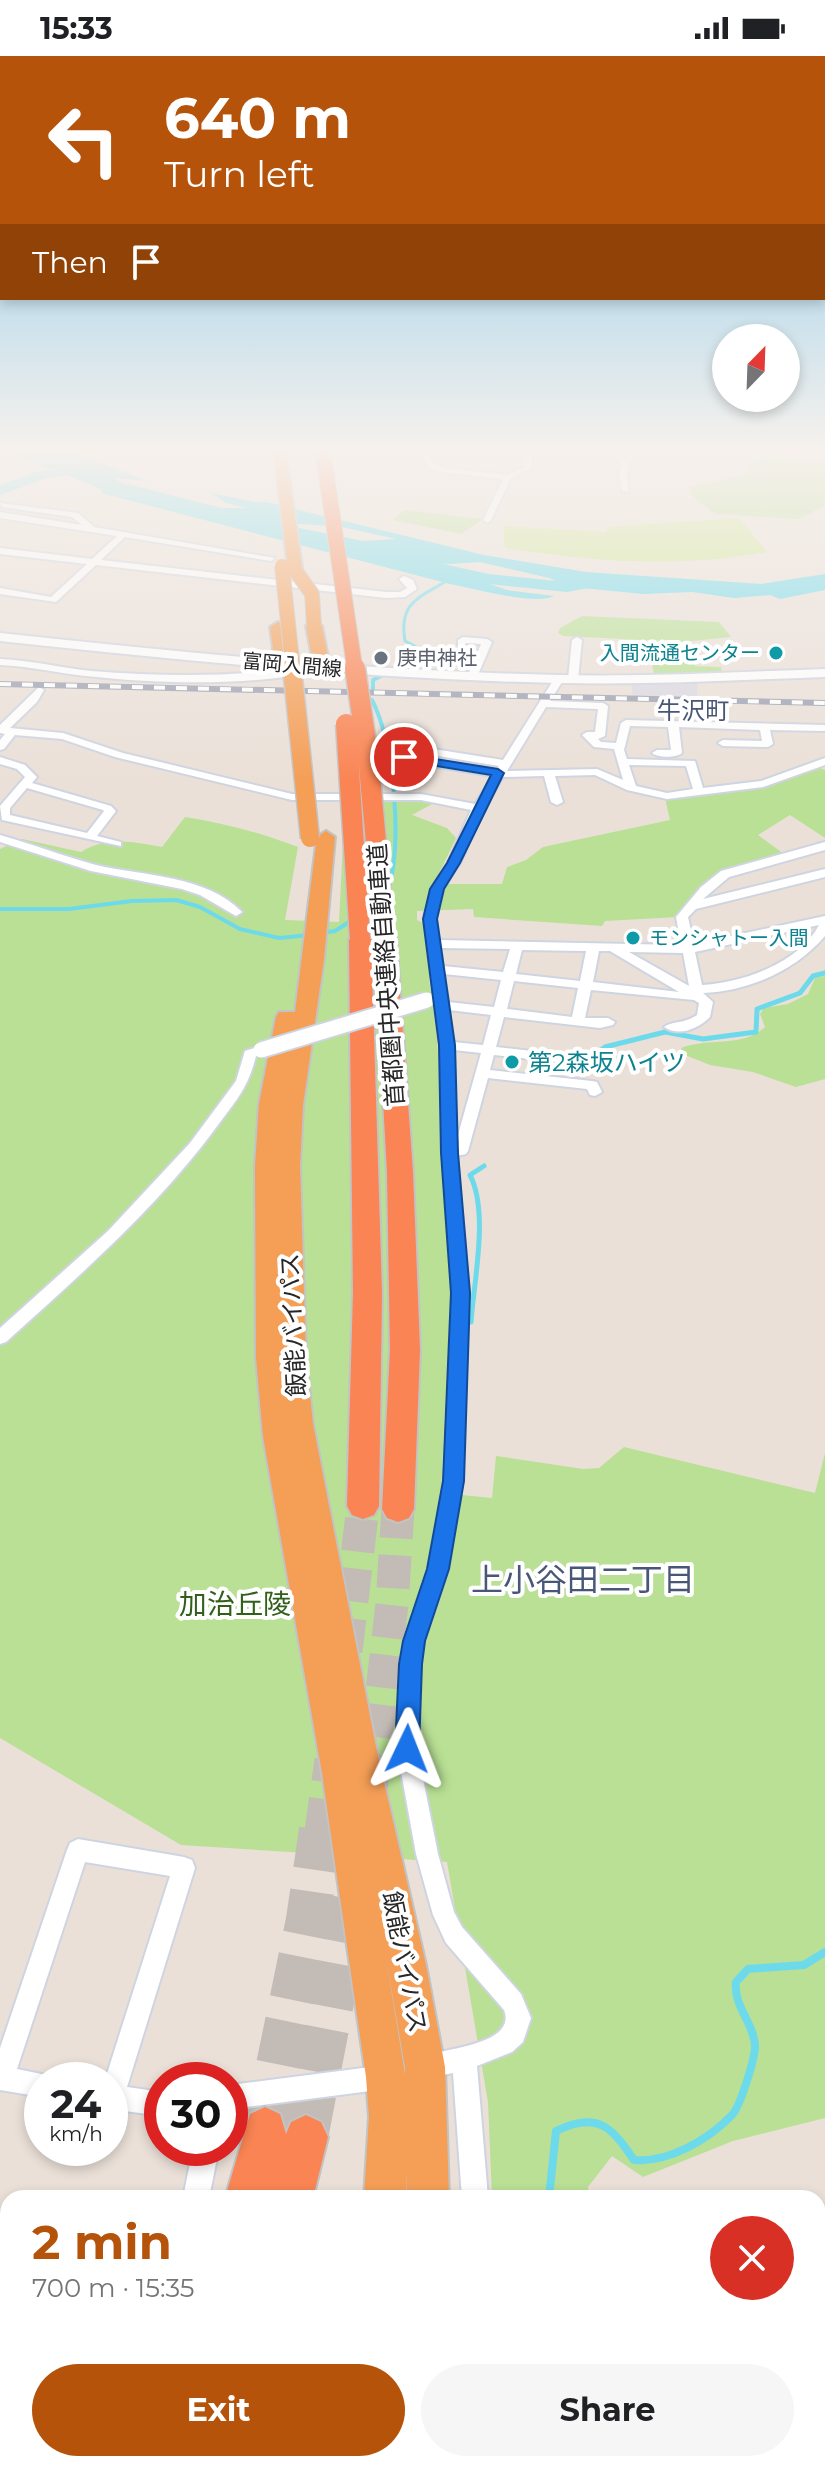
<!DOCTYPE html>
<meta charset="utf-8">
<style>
:root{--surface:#fff;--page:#f6f6f6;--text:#202124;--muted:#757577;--accent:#b45309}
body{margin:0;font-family:Montserrat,"Noto Sans JP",sans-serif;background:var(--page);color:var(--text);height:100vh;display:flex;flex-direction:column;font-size:30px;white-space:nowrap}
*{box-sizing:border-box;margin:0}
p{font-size:26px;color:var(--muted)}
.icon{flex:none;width:44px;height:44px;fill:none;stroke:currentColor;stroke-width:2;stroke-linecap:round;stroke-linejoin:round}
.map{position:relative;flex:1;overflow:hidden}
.sheet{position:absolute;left:0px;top:2134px;width:826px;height:282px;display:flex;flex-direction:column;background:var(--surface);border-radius:24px 24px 0 0;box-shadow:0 4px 12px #0003}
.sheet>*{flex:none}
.guide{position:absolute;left:0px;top:0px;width:826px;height:244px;box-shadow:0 4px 12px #0003;background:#b45309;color:#fff;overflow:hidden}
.needle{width:52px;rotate:23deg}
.buttons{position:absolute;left:712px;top:268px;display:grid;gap:16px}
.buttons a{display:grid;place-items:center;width:88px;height:88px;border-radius:50%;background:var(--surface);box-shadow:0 4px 12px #0003;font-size:40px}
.speed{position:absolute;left:24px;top:2006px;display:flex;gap:16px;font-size:40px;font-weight:700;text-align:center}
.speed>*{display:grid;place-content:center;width:104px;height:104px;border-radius:50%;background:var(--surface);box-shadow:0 4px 12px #0003;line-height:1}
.speed small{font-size:20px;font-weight:400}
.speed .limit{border:12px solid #d22;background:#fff;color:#111}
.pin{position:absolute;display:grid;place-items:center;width:68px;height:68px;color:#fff;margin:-34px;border:4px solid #fff;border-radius:50%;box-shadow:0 2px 8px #0007}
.me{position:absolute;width:88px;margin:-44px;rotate:2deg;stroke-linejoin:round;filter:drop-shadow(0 0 6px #0008)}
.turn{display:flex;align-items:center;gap:28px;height:168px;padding:0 32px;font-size:36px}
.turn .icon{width:104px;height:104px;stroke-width:2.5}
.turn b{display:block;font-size:56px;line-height:68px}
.then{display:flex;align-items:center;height:76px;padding:0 32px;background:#0003;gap:16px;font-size:30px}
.round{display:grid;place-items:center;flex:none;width:84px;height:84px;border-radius:42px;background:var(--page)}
.head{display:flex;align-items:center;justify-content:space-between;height:136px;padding:0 32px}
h1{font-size:48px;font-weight:700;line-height:60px;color:var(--accent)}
.button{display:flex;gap:16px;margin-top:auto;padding:16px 32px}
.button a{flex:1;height:92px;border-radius:48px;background:var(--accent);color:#fff;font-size:32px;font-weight:700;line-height:92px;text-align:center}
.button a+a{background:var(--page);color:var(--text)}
.status{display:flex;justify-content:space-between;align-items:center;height:56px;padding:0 40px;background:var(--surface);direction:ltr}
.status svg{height:22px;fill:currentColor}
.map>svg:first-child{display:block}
.industrial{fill:#dad9e2}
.green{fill:#b9e095}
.pitch{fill:#cee791}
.water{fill:#6cdaeb;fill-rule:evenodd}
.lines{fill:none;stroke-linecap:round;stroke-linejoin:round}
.stream-far3{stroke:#6cdaeb;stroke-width:3}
.stream-far2{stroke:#6cdaeb;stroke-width:4}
.stream-far1{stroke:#6cdaeb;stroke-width:5}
.stream{stroke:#6cdaeb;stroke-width:8}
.river{fill:#6cdaeb;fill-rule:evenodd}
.motorway-tunnel-far1{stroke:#c3bbb5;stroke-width:33;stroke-dasharray:33 17;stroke-linecap:butt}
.motorway-tunnel{stroke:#c3bbb5;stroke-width:44;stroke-dasharray:44 22;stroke-linecap:butt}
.minor-casing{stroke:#ced4e0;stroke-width:4}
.secondary-casing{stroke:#ced4e0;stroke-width:4}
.trunk-casing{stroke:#c3c3c3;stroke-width:4}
.motorway-casing{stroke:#c3c3c3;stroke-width:4}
.minor{fill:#fff;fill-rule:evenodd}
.secondary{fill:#fff;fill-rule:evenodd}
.trunk{fill:#f49e56;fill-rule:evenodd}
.motorway{fill:#fa8453;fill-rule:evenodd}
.rail-casing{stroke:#9ca2b1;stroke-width:6}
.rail{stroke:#fff;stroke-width:4;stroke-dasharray:11;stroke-linecap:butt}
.minor-bridge-casing{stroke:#ced4e0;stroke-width:19;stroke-linecap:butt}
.trunk-bridge-far1-casing{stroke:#c3c3c3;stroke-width:16;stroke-linecap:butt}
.trunk-bridge-casing{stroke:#c3c3c3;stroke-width:21;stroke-linecap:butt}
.motorway-bridge-far1-casing{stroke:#c3c3c3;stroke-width:17;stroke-linecap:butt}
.motorway-bridge-casing{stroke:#c3c3c3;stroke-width:23;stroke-linecap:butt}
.minor-bridge{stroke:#fff;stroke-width:15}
.trunk-bridge-far1{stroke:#f49e56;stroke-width:14}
.trunk-bridge{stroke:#f49e56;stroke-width:18}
.motorway-bridge-far1{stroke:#fa8453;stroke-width:15}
.motorway-bridge{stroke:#fa8453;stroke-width:20}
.route{fill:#1a73e8;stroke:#114b97;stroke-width:2}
.culture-dot{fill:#0f9aa8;stroke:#fff;stroke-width:3}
.worship-dot{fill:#6b7280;stroke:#fff;stroke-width:3}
.labels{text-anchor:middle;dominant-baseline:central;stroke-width:8;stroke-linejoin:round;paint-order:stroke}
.far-culture-label{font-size:20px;fill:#0d838f;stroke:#fff;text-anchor:end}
.far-worship-label{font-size:20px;fill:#5b616d;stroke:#fff;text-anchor:start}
.far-street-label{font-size:20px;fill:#272727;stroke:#fff}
.far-quarter-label{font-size:24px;fill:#495776;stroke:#fff}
.street-label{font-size:24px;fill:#272727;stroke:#fff}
.culture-label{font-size:24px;fill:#0d838f;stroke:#fff;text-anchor:start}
.near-park-label{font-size:28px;fill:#32601a;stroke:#fff}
.near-neighbourhood-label{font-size:32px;fill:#495776;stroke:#fff}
</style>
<div class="status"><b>15:33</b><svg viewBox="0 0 49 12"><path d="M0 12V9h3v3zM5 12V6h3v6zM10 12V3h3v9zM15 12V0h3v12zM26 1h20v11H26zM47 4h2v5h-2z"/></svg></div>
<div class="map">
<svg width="825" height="2415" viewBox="0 0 825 2415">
<rect width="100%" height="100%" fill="#eae0d8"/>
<path class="industrial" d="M698,624L697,642L633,640L631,626Z"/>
<path class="green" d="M760,398L825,406V450L798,463L715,458L692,440L690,431L749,418L746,411L761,401Z
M404,454L483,463L461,478L393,464Z
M582,560L719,566L731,581L682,586L563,580L558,577L560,572Z
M650,596L675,598L678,606H693L695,610L721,611L722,617L654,619Z
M816,710L825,714V782L790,759L758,779L784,798L722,818L678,861L605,865L602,870L474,861L473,853L417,855V864L423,867L429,887V924L436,965L451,1231L441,1437L492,1442L496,1400L583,1413L599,1412L624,1391L815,1437L825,1397V2062L733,2085L643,2121L612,2100L588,2131L589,2142H492L488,2046L447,1806L181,1789L0,1682V793L22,783L81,796C107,780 134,786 162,791L185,761C223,767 262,777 298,791L285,864L339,866L343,785L384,753V745L418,744L434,747L412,759L447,772L456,782L434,828H502L507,811L526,804L543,791L670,764L665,742L764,729Z
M825,920V1023L796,1031L753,1016L710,1009L685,999L681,992C707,981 743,992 765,971L760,958L764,952L788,948L808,938L815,922Z
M525,2408H622V2415H524Z"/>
<path class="pitch" d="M739,462L767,496C680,512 592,506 505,492L503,470L607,476L606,471Z"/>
<path class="water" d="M0,389H52L148,425L114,422L120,426L221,452H246L226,447L211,437L254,446H266L484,499L586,516L761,528L825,518V534L780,543L770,539L734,542L692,536L643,538L571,531L549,522L480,506L434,509L507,534L554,540C536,550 472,532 450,528L101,437L102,434L90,428L6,396L0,394ZM287,467L342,471L396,483L363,485L280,468Z"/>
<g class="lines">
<path class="stream-far3" d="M393,614L421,600L424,595L405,585C398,545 421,541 450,523"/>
<path class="stream-far2" d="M373,635V624L397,612
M372,644C395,690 403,789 387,838
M0,853H69L132,845L176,844L200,851L240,873L279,882L310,879
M320,877L335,875L354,863"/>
<path class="stream-far1" d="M593,1001L605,991L665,976L703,983L756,976L757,953L800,937L813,920L825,917
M471,1266C474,1224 489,1156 470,1119L484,1110"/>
<path class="stream" d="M549,2142L556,2075C597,2055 611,2070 634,2104C668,2107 708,2084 732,2059C740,2051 755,2003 755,1990C754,1967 733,1950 736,1926L748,1913L804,1909L825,1896
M40,2415L49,2408"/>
<path class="river" d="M79,409L86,413L84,416L44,423L0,439V429L36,416Z
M361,490L489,518L567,526L608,518L616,523L614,527L567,536L489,528L355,498L353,495Z"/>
<path class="motorway-tunnel-far1" d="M346,1595L363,1450
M371,1731L392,1548L398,1453
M321,1776L331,1704"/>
<path class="motorway-tunnel" d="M265,2073L308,1864L321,1774
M306,2081L352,1843"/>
<defs>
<path id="minor" d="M415,389H423L434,407L445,412L507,419L524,411V393L527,389H535L532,393V412L511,422L491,464L487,467L483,464L503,423L440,416L428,411Z
M601,389H609L630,408L627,418L629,436L622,434L619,418L622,408Z
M0,447L78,457L94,471L275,502L271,505L125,481L101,504L386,536H400L407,532L399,523L404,520L413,524L417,533L405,541L386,542L96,509L56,546L0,538V532L51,541L87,508L0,498V492L92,503L117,480L0,462V456L82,469L72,461L2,451Z
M463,581L487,583L492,586L477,621L468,619L481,588L466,587L464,590H458V584Z
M577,581L582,584L578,623L573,626L568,623L572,584Z
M0,603C31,604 61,612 92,615C164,621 237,621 309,611L314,608L319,611L316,616C245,630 158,628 86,620C57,617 29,610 0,609Z
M559,620L564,623L550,645L603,647L608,650L605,680L598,683L601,686L616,687L621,667L626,664L825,669V675L770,674L773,688L768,691L723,690L718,687L723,684L762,685L760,674L679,671L682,697C676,702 658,702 652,697L657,694H671L668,671L630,670L624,694L627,703L695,705L703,732L761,725L825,702V709L763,731L667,743L627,734L595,719L555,720L563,746L557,749L551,746L544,720L503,721L484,752L460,807L443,833L436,863L439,884L681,889L676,861L701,831L721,815L825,786V794L729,821L703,843L825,813V821L696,853L688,861L694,888L825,860V880C795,915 749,935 703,937L713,946L710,961C698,973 679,981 664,971C671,965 684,968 697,959L699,947L694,944L591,934L585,962H608L615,966L613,969L600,972L504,961L496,991L584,1001L591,1005L584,1009L494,999L490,1014L592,1025L597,1026L602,1036L595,1040L590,1039L587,1033L488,1022L468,1095L466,1098L457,1100L469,1237L462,1425L448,1513L424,1585L420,1608L417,1693L438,1798L454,1856L462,1871L521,1938L531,1962L523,1986L512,1996L477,2010L488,2142H462L453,2017L424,2023L415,2020L412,2011L415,2002C438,1993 518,1990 504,1954L446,1887L433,1859L416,1798L397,1693L400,1608L404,1585L428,1513L444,1425L453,1237L442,1097L440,989L424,863L431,833L448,807L471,754L421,744H292L115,701L62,683L15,679L4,693L0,694V684L5,678L0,677V669L39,631L44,634L37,646L10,672L63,677L123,697L292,738H421L475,748L493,720L406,706L399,701L397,691L402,688L503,704L554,623ZM546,651L598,653L595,676H587L582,679L594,691L614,693L623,724L597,713L507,715ZM408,695L499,710L497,714L413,701ZM629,709L686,710L693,733L667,737L636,730ZM819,869C799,907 742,927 702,929L695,896ZM440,892L510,893L503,916L443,910ZM522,894L586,895L580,925L516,918ZM599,895H610L679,936L593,926ZM629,896L683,897L689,930ZM444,918L501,924L494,951L448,946ZM514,925L578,932L572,961L507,953ZM449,954L491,959L483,989L453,986ZM454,994L481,997L456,1086Z
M0,701L25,709L37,721L32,727L111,750L116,755L97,780L121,786V790L2,764L0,750L25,721L17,713L0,708ZM27,732L103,754L104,755L87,777L10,759V752Z
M0,779C32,788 63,800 96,809C143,820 206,819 242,856L236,860L200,839L182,833L91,815L0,786Z
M261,990L268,994L256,1000C248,1032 237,1043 218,1069C158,1151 81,1218 6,1286L0,1288V1272L108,1175L190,1087L236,1025L245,995Z
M78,1783L184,1801L192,1804L195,1812L127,2031L162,2036V2060L110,2053V2024H105L170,1820L85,1806L17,2013L51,2020L52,2024H42V2041L0,2034V1992L67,1794L70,1787Z
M386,2009L395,2012L398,2021L395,2030L386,2033L230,2053V2029Z
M193,2092H219L209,2142H183Z
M122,2408H150L148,2415H120Z
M460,2408H488V2415H460Z"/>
<path id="secondary" d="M0,577C185,597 371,615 558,619C647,621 736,616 825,613V621C736,624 647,629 558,627C371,623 185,605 0,585Z"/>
<path id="trunk" d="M273,389H285L302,512L295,516L288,512Z
M314,565L322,570L330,612L322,617L314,612L306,570Z
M278,566L286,571L289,592L285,608L277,613L269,608L273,592L270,571Z
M326,775L335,781L324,903L303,1049L300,1110L306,1303L313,1368L376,1691L426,1909L445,2011L449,2142H407V2116L406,2142H364L369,2061L366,2021L322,1717L263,1380L256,1301L255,1111L259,1048L276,961L279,956H295L317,781ZM385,1896L405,2011V2019Z
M341,2408H428L427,2415H341Z"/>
<path id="motorway" d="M385,875L396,882L413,1116L420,1294L414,1453L409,1462L398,1466L387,1462L382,1453L390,1294L387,1116L374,882Z
M360,876L371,883L382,1237L379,1450L374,1459L363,1463L352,1459L347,1450L353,1237L349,883Z
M265,2051L280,2058L286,2078L291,2066L306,2059L321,2066L328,2081L313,2142H225L250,2058Z
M148,2408H198L196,2415H146Z
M200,2408H250L248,2415H198Z"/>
</defs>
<use href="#minor" class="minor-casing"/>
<use href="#secondary" class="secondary-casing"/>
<use href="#trunk" class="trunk-casing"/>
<use href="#motorway" class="motorway-casing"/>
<use href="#minor" class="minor"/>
<use href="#secondary" class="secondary"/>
<use href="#trunk" class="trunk"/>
<use href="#motorway" class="motorway"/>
<defs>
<path id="rail" d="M0,628L825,647"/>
</defs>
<use href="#rail" class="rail-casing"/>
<use href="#rail" class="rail"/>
<defs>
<path id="minor-bridge" d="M261,994L427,944"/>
<path id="trunk-bridge-far1" d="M282,510L293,614
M295,514L312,538L314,570"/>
<path id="trunk-bridge" d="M292,612L310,782"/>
<path id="motorway-bridge-far1" d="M322,389L355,614"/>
<path id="motorway-bridge" d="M355,612L368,700L385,882
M346,668L360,883"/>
</defs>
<use href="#minor-bridge" class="minor-bridge-casing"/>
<use href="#trunk-bridge-far1" class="trunk-bridge-far1-casing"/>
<use href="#trunk-bridge" class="trunk-bridge-casing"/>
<use href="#motorway-bridge-far1" class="motorway-bridge-far1-casing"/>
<use href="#motorway-bridge" class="motorway-bridge-casing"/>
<use href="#minor-bridge" class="minor-bridge"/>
<use href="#trunk-bridge-far1" class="trunk-bridge-far1"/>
<use href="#trunk-bridge" class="trunk-bridge"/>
<use href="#motorway-bridge-far1" class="motorway-bridge-far1"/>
<use href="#motorway-bridge" class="motorway-bridge"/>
</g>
<linearGradient id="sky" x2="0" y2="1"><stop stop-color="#76c3e9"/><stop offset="0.54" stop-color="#f6f1ed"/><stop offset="1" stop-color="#f6f1ed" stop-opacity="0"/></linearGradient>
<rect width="825" height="727" fill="url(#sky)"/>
<path class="route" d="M404,698L498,713L504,717L460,807L444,833L437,863L455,989L458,1097L470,1237L464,1425L449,1513L425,1585L422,1608L419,1693L415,1700L407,1704L398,1700L395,1693L399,1608L403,1585L427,1513L443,1425L451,1237L441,1097L439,989L423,863L430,833L447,807L491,719L400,704V699Z"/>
<g class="culture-dot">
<circle cx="776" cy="597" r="8"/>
<circle cx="633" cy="882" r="8"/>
<circle cx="512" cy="1006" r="8"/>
</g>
<circle class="worship-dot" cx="381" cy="602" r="8"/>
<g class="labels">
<g class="far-culture-label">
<text x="760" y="597">入間流通センター</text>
<text x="649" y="882" text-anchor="start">モンシャトー入間</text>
</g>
<g class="far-worship-label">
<text x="397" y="602">庚申神社</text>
</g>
<g class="far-street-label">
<text transform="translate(292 609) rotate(5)">富岡入間線</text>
</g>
<g class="far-quarter-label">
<text x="693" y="654">牛沢町</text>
</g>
<g class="street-label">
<text transform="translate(386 919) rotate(-94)">首都圏中央連絡自動車道</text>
<text transform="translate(293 1269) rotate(-93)">飯能バイパス</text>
<text transform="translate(405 1906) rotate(79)">飯能バイパス</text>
</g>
<g class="culture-label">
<text x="528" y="1006">第2森坂ハイツ</text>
</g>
<g class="near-park-label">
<text x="235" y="1548">加治丘陵</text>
</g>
<g class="near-neighbourhood-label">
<text x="583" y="1523">上小谷田二丁目</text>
</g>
</g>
</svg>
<div class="buttons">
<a><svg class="needle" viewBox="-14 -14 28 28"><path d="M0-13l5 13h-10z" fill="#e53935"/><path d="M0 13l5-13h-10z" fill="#757577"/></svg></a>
</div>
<div class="speed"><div>24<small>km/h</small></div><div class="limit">30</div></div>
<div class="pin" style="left:404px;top:701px;background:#d93025"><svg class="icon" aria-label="arrive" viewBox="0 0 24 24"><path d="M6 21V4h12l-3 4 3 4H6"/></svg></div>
<svg class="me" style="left:407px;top:1693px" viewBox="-20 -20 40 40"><path d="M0-17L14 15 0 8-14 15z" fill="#1a73e8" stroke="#fff" stroke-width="4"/></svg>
<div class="guide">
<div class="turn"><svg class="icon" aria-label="left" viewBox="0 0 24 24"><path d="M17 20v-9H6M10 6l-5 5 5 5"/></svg><div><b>640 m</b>Turn left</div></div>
<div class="then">Then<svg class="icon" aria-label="arrive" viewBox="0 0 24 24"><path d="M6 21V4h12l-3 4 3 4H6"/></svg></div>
</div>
<section class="sheet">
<div class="head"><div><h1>2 min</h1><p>700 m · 15:35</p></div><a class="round" style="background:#d93025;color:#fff"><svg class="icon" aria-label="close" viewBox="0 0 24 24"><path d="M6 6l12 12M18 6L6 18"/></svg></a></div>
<div class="button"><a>Exit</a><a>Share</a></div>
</section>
</div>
